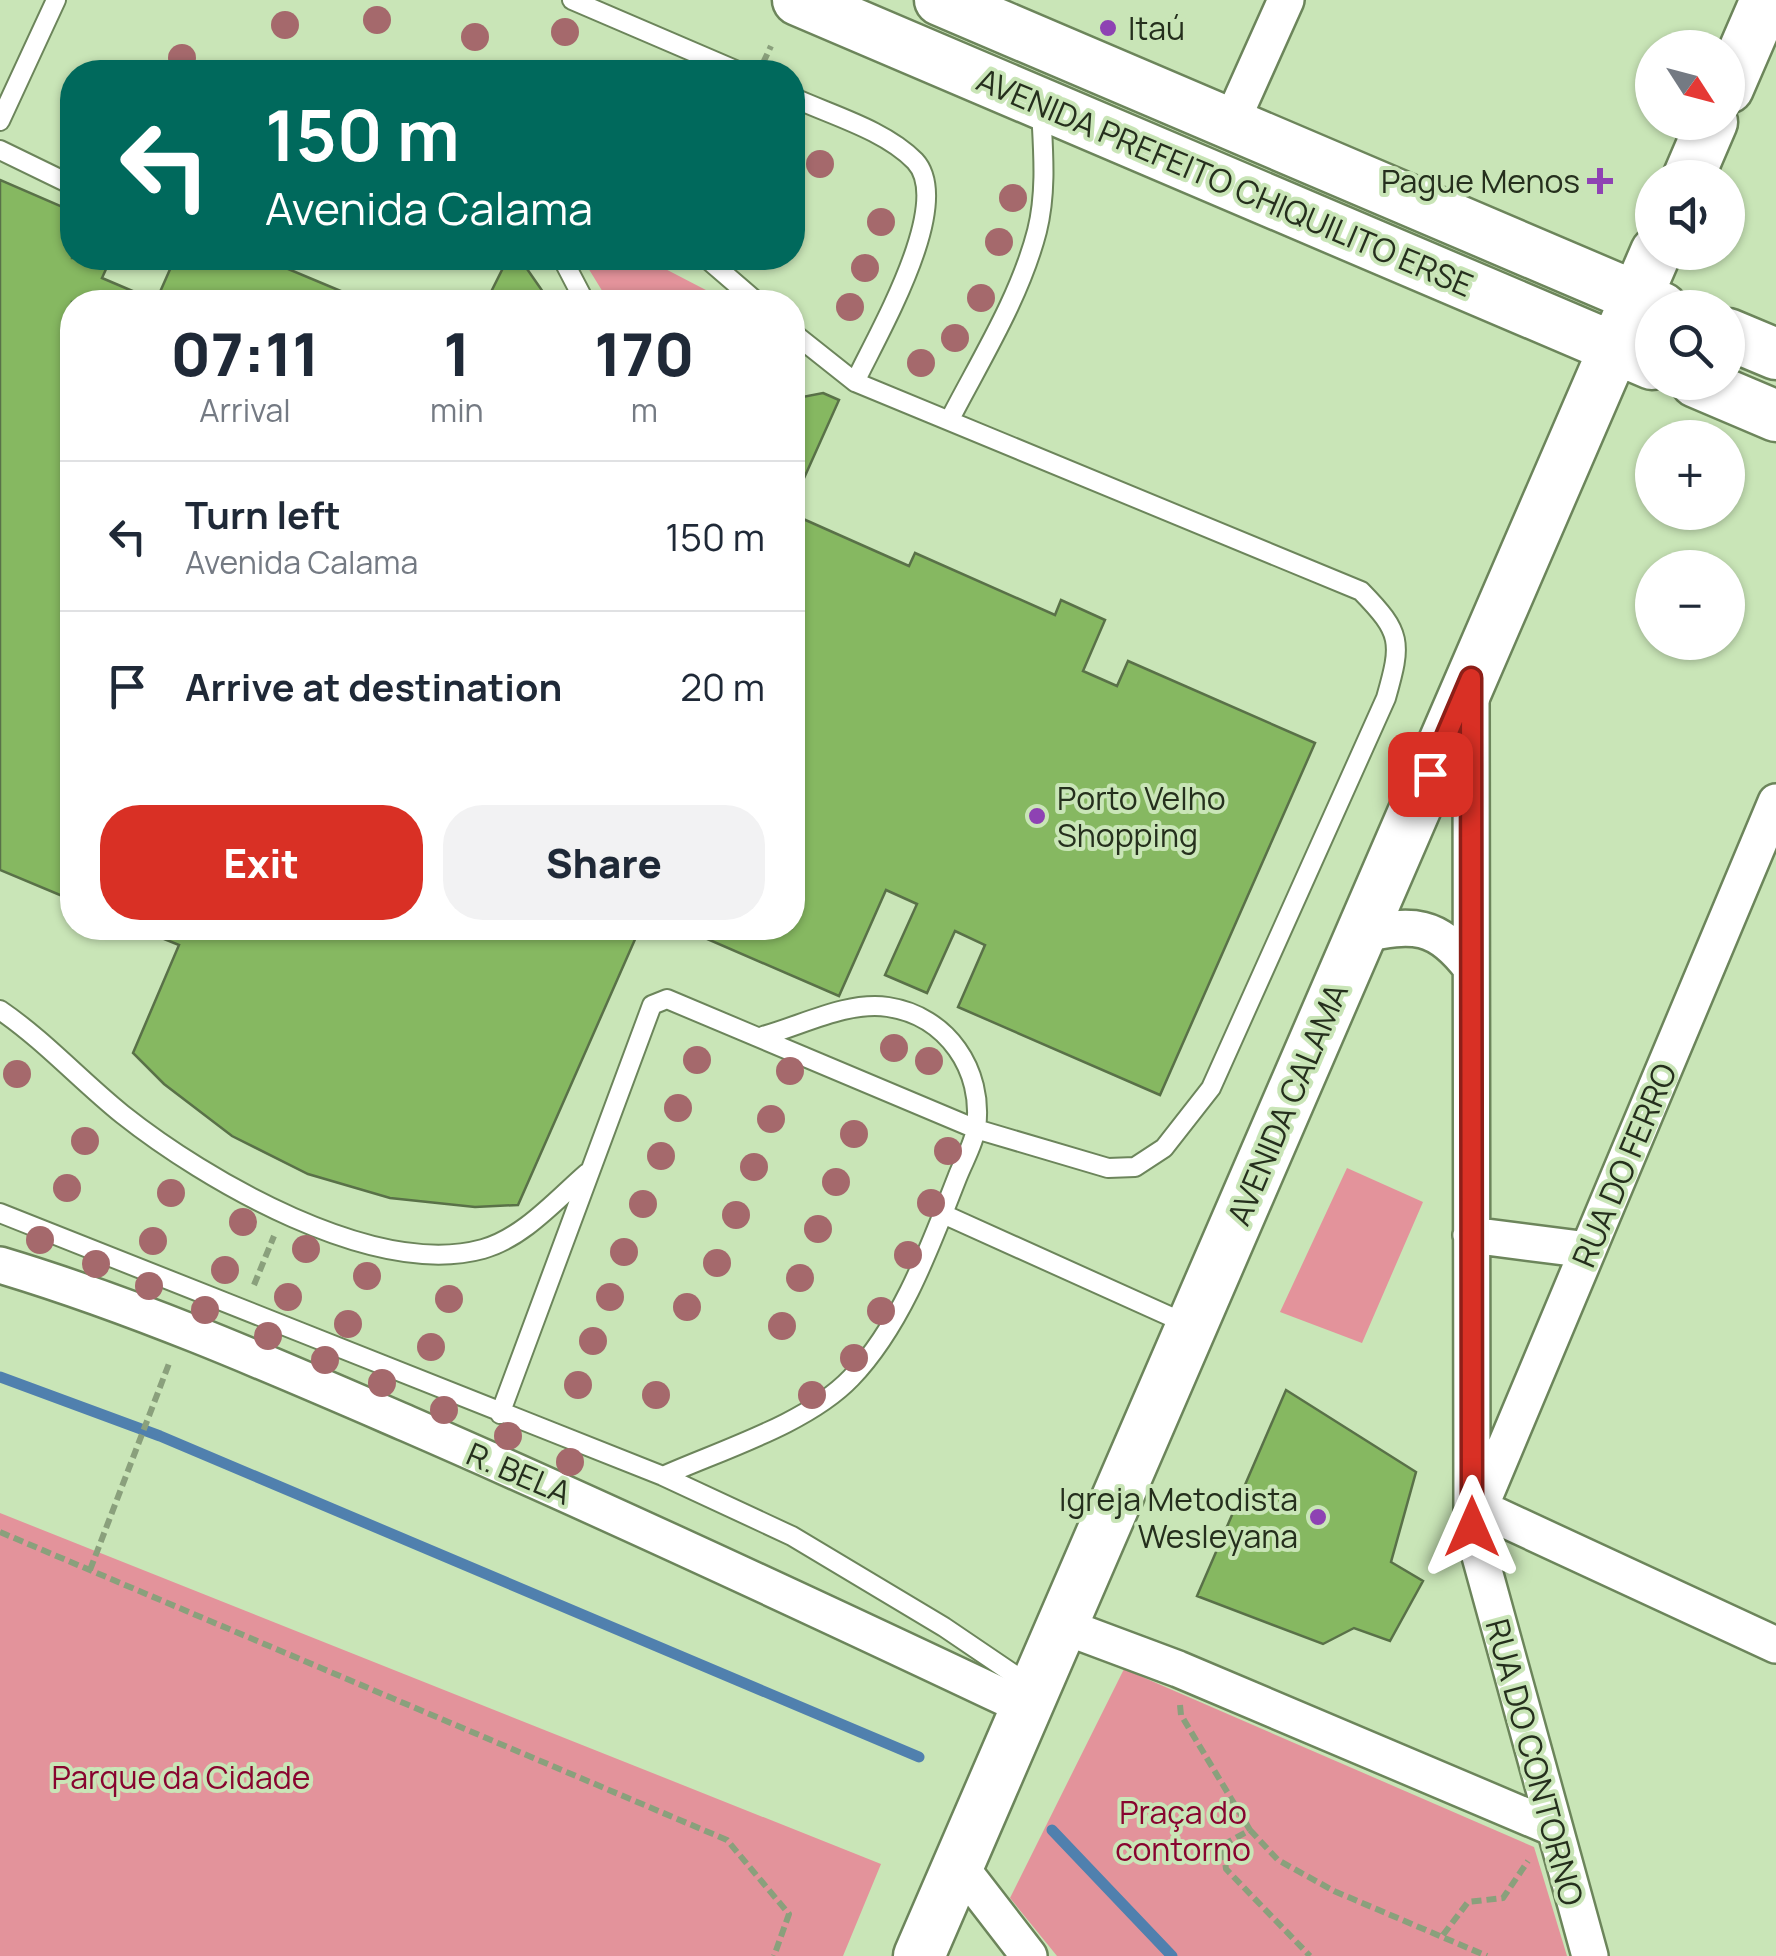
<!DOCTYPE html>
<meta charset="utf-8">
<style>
:root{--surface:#fff;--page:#f2f2f3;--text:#1f2937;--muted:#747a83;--line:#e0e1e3;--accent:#d93025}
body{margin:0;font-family:Manrope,sans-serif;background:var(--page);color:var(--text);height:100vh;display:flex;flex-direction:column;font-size:38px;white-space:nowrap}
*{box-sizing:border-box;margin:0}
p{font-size:32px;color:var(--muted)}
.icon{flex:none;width:55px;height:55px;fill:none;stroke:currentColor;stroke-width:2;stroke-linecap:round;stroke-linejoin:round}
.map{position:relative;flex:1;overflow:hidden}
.sheet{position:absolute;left:60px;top:290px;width:745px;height:650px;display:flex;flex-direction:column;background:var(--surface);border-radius:40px;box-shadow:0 2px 8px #0004}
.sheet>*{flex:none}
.top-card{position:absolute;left:60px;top:60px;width:745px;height:210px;border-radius:40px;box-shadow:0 2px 8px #0004;background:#00695c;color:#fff;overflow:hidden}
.needle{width:65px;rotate:126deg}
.buttons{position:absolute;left:1635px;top:30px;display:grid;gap:20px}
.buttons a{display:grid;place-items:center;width:110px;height:110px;border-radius:50%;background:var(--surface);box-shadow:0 2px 8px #0004;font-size:50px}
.pin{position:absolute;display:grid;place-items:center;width:85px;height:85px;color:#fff;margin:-42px;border-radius:20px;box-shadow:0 5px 15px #0006}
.me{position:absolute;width:110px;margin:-55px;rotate:0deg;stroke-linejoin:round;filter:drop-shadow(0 0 8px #0008)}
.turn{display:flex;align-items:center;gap:35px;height:210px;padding:0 40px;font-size:45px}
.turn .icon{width:130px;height:130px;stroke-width:2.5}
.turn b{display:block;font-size:70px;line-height:85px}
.eta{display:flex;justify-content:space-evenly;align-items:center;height:170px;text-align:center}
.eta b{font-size:60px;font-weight:800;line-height:70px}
.action{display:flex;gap:20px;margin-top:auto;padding:20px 40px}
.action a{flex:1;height:115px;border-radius:40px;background:var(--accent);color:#fff;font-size:40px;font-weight:800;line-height:115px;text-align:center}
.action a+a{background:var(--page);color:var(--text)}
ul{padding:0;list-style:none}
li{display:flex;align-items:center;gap:30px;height:150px;padding:0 40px;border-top:2px solid var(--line)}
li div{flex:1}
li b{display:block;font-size:38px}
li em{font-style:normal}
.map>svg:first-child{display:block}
.green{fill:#e3939b}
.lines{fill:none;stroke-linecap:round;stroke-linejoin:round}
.stream{stroke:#5080ae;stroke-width:11}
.building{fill:#86b861;stroke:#597148;stroke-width:2.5}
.service-casing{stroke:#6c855b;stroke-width:22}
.minor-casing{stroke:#6c855b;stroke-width:40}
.secondary-casing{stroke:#6c855b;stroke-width:55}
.path{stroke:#8aa07c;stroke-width:6;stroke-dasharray:10 5;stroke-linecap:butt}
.service{stroke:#fff;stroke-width:18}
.minor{stroke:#fff;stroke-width:35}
.secondary{stroke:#fff;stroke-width:50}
.tree{fill:#a5696c}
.route-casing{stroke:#8d1f18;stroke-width:25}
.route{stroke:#d93025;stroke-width:18}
.poi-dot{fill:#8e42b3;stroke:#c9e5b7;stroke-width:4}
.labels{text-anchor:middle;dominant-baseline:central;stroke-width:8;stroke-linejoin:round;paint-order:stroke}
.poi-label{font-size:32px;fill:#252f1d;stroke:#c9e5b7;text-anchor:start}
.street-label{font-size:32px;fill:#252f1d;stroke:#c9e5b7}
.park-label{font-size:32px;fill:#88042f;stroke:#c9e5b7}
</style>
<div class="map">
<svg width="1776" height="1956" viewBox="0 0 1776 1956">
<rect width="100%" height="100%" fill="#c9e5b7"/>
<path class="green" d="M582,258L650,261L729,302H609Z
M1347,1168L1423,1202L1362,1343L1280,1312Z
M0,1513L881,1864L843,1956H0Z
M1124,1669L1534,1847L1567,1956H1057L1010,1898Z"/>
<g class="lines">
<path class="stream" d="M0,1377L160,1436L919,1757
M1052,1830L1172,1956"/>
</g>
<path class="building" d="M0,180L72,211V258H111L102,278L156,301L175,258H262L367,302H72V900L0,870Z
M508,258L525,266L550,302H486Z
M823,393L839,400L792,505V399Z
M792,514L909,566L915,553L1055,615L1061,600L1105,620L1083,671L1117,686L1128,661L1315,743L1160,1095L958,1007L985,945L955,931L927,993L885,975L917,904L886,890L839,996L682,928H792Z
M137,928H640L518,1205L475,1207L390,1198L308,1174L232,1136L164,1084L133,1053L179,945Z
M1286,1390L1416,1472L1391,1562L1423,1581L1390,1641L1354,1628L1323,1644L1197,1596Z"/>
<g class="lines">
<defs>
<path id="service" d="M572,0L740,72
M792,97C831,115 885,130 915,161C955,204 877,335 855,382
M0,121L56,0
M0,150L72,185
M562,258L585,302
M706,258L757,302
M950,419C981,359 1020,297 1037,231C1047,191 1043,149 1041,109
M0,1010C44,1040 81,1081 122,1114C205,1180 374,1279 483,1249C523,1238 557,1199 587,1173
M0,1213L663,1476L792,1536L944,1627L1031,1686
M943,1214L1187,1324
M500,1414L652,1005L667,999L976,1129L1108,1168L1135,1167L1164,1148L1211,1088L1386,698C1402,642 1402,633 1361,591L855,382L792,332
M663,1476C721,1450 807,1424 851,1378C902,1325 931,1244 957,1178C963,1162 974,1144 976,1128C984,1070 947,1016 888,1007C847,1001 803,1025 763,1036"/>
<path id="minor" d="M1230,125L1286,0
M1471,693L1472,1527L1590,1956
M1360,935C1413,923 1437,923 1471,968
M1471,1235L1588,1250
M0,1265C140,1307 274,1366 408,1424C617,1515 822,1611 1027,1708
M1480,1508L1776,1645
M1478,1512L1776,802
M1063,1626L1178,1669L1551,1827
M958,1864L1029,1956"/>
<path id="secondary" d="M798,0L1652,364
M940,0L1662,308
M1728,88L1766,0
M1688,178L1712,122
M1728,334L1776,354
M1696,382L1776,416
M919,1956L1656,252"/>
</defs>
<use href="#service" class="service-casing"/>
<use href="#minor" class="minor-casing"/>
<use href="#secondary" class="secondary-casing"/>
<path class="path" d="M763,63L771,46
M254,1285L274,1236
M0,1532L727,1840L789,1914L774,1956
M90,1570L170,1361
M1180,1705L1181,1715L1250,1830L1223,1845L1226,1869L1310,1956
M1250,1830L1278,1860L1334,1891L1487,1956
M1443,1935L1468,1902L1503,1898L1528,1861"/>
<use href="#service" class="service"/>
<use href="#minor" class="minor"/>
<use href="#secondary" class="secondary"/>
</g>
<g class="tree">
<circle cx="377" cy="20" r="14"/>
<circle cx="285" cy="25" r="14"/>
<circle cx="565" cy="32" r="14"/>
<circle cx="475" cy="37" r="14"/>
<circle cx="182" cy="58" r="14"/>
<circle cx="820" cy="164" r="14"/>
<circle cx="1013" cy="198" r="14"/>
<circle cx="881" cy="222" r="14"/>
<circle cx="999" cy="242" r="14"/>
<circle cx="865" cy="268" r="14"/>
<circle cx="981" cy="298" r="14"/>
<circle cx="850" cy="307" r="14"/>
<circle cx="955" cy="338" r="14"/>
<circle cx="921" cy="363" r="14"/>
<circle cx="894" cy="1048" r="14"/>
<circle cx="697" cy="1060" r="14"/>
<circle cx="929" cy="1061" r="14"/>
<circle cx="790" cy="1071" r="14"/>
<circle cx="17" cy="1074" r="14"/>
<circle cx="678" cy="1108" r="14"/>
<circle cx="771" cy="1119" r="14"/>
<circle cx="854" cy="1134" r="14"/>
<circle cx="85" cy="1141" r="14"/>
<circle cx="948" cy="1151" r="14"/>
<circle cx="661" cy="1156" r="14"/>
<circle cx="754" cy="1167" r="14"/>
<circle cx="836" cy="1182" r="14"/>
<circle cx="67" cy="1188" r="14"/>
<circle cx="171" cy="1193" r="14"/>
<circle cx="931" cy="1203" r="14"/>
<circle cx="643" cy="1204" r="14"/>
<circle cx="736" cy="1215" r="14"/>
<circle cx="243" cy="1222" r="14"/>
<circle cx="818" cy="1229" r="14"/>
<circle cx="40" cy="1240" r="14"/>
<circle cx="153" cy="1241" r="14"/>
<circle cx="306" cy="1249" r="14"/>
<circle cx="624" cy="1252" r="14"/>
<circle cx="908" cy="1255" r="14"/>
<circle cx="717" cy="1263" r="14"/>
<circle cx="96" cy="1264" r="14"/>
<circle cx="225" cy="1270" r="14"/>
<circle cx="367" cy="1276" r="14"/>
<circle cx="800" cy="1278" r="14"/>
<circle cx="149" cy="1286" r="14"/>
<circle cx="288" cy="1297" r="14"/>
<circle cx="610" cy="1297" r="14"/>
<circle cx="449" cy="1299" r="14"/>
<circle cx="687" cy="1307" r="14"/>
<circle cx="205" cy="1310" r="14"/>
<circle cx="881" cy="1311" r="14"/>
<circle cx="348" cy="1324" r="14"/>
<circle cx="782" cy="1326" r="14"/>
<circle cx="268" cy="1336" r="14"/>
<circle cx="593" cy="1341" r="14"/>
<circle cx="431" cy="1347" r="14"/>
<circle cx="854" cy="1358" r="14"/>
<circle cx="325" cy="1360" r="14"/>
<circle cx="382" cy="1383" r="14"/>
<circle cx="578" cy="1385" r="14"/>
<circle cx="656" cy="1395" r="14"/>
<circle cx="812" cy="1395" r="14"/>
<circle cx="444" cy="1410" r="14"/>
<circle cx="508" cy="1436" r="14"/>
<circle cx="570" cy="1462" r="14"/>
</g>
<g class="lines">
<defs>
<path id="route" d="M1430,774L1471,678L1472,1527"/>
</defs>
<use href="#route" class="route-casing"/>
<use href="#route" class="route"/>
</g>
<g class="poi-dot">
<circle cx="1108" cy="28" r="10"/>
<path d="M1595 166h10v10h10v10h-10v10h-10v-10h-10v-10h10z"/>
<circle cx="1037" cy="816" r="10"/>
<circle cx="1318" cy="1517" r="10"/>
</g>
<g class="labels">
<g class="poi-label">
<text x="1128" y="28">Itaú</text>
<text x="1580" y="181" text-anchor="end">Pague Menos</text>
<text x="1057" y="798">Porto Velho<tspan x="1057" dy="37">Shopping</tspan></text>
<text x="1298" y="1499" text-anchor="end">Igreja Metodista<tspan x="1298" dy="37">Wesleyana</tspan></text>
</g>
<g class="street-label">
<text transform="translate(1225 182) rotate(23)">AVENIDA PREFEITO CHIQUILITO ERSE</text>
<text transform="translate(1287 1104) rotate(-67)">AVENIDA CALAMA</text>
<text transform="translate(1624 1165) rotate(-67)">RUA DO FERRO</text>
<text transform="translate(519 1473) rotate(23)">R. BELA</text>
<text transform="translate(1535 1762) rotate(75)">RUA DO CONTORNO</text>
</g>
<g class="park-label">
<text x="181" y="1777">Parque da Cidade</text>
<text x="1183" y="1812">Praça do<tspan x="1183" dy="37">contorno</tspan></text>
</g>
</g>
</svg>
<div class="buttons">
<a><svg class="needle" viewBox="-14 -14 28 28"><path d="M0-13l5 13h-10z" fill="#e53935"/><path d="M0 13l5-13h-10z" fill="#747a83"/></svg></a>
<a><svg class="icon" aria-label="sound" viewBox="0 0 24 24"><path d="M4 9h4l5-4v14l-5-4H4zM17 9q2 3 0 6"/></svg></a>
<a><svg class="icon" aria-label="search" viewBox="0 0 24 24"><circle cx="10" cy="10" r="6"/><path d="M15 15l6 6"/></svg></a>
<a>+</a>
<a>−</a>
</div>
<div class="pin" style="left:1430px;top:774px;background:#d93025"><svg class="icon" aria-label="arrive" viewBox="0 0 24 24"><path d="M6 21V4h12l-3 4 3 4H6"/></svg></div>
<svg class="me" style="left:1472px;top:1527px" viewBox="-20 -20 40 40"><path d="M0-17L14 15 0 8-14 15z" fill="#d93025" stroke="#fff" stroke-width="4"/></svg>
<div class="top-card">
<div class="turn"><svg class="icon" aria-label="left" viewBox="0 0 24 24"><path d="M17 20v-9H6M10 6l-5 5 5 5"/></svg><div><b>150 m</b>Avenida Calama</div></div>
</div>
<section class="sheet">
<div class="eta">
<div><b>07:11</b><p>Arrival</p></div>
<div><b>1</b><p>min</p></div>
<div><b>170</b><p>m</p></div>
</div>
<ul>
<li><svg class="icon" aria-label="left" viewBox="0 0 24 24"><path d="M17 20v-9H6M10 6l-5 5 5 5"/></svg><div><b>Turn left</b><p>Avenida Calama</p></div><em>150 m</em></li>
<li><svg class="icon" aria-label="arrive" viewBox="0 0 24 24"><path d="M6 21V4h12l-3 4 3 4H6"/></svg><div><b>Arrive at destination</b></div><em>20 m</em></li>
</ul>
<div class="action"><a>Exit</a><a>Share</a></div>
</section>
</div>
